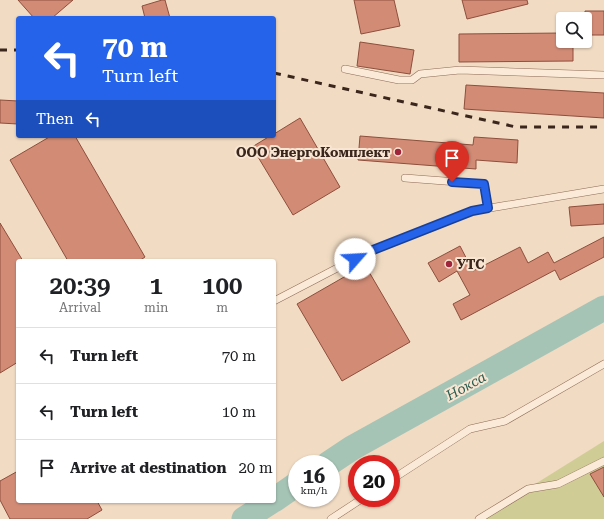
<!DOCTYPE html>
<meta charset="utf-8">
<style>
:root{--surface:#fff;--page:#f2f2f2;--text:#202124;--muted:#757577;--line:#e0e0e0}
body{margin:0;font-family:"Roboto Serif",serif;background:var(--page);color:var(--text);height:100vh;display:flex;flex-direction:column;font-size:15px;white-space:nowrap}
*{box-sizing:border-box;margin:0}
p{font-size:13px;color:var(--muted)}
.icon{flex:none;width:22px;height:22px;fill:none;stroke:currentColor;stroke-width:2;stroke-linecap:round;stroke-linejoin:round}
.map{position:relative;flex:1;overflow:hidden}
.panel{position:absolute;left:16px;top:259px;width:260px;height:244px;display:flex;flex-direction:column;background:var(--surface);border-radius:4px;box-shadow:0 1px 3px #0004}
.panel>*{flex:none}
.guide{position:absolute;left:16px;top:16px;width:260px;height:122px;border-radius:4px;box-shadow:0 1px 3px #0004;background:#2563eb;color:#fff;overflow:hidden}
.tools{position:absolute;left:556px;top:12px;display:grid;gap:8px}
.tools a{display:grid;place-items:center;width:36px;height:36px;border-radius:4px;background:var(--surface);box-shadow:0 1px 3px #0004;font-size:20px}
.speed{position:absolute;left:288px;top:455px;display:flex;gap:8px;font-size:20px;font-weight:700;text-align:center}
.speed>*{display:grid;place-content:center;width:52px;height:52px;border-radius:50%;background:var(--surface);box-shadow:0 1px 3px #0004;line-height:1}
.speed small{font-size:10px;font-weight:400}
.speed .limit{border:6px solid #d22;background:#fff;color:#111}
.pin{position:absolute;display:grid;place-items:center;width:34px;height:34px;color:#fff;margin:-41px -17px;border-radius:50% 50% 50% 0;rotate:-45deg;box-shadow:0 0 4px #0007}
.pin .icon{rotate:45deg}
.me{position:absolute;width:44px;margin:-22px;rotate:64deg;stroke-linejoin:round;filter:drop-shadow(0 0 3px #0008)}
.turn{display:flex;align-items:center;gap:14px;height:84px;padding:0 20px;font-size:18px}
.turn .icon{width:52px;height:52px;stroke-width:2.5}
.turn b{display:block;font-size:28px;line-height:34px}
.then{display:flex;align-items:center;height:38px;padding:0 20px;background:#0003;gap:8px;font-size:15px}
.eta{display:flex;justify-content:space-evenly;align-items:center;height:68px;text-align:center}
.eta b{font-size:24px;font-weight:600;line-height:28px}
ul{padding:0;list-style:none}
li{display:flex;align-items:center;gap:12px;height:56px;padding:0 20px;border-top:1px solid var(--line)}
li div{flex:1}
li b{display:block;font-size:15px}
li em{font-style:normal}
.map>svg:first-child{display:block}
.green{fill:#d0cc96}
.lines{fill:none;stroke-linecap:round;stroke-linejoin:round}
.river{stroke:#a5c4b5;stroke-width:25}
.building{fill:#d28c76;stroke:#8e4e3c}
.service-casing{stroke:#8d6b58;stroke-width:8}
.service{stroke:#fbead7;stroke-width:7}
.rail{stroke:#3b261d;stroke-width:3;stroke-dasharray:7 7;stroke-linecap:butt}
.route-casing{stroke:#184099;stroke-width:10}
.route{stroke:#2563eb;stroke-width:7}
.poi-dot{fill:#a0243b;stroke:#f8e6d3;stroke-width:1.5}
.labels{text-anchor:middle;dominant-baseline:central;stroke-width:4;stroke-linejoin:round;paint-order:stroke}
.poi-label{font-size:13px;font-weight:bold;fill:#3b261d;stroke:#f8e6d3;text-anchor:end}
.water-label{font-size:14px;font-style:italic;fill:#2b5c50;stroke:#f8e6d3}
</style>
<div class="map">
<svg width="604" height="519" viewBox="0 0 604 519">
<rect width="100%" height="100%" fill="#f1dbc3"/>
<path class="green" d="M604,441V519H479Z"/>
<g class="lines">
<path class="river" d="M328,464L352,448L604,308
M274,500L297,484
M244,519L272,501"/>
</g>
<path class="building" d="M18,0H73L52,18H34Z
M162,0H165L170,18H145L142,6Z
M354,0H394L400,26L361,34Z
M462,0H527L528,4L467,19Z
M585,11H604V35H585Z
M563,33V41H573V61L459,62V34Z
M360,42L414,50L410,74L357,66Z
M466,85L604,93V118L464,109Z
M0,100L18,101V124L0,123Z
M300,118L340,187L293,215L252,147L270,136H274V134Z
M51,136H75L145,257L139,261H68L10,160Z
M360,136L473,145L474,137L518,140L517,163L476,160V169L358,160Z
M604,204V224L571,226L569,207Z
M0,223L23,261H18V362L0,373Z
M604,237V257L560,280L555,270L461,320L453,304L470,295L457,271L439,282L428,263L460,246L473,271L520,247L528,263L548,252L554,263Z
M365,265L410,342L342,381L297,304Z
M604,467V497L590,474Z
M18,471V501H97L102,510L87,519H10L0,500V481Z"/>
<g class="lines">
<defs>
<path id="service" d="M345,69L399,80H412L420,74L460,70L604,75
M405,178L484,184L488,208
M274,301L368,252L472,211L604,189
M391,480L470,429L505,421L604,364
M331,519L363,498
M479,519L528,489L558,484L604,461"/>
</defs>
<use href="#service" class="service-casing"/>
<use href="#service" class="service"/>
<path class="rail" d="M0,50H18
M274,73L516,127H604"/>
</g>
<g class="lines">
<defs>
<path id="route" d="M355,259L368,252L472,211L488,208L484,184L452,182"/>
</defs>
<use href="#route" class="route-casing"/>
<use href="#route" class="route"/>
</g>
<g class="poi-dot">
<circle cx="398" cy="152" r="4"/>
<circle cx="449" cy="264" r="4"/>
</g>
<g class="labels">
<g class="poi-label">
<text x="390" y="152">ООО ЭнергоКомплект</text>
<text x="457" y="264" text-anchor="start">УТС</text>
</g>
<g class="water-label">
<text transform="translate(466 386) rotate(-29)">Нокса</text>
</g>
</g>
</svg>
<div class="tools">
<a><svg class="icon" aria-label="search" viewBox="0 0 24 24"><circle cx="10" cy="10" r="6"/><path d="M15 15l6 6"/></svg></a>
</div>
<div class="speed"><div>16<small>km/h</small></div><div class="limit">20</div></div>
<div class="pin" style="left:452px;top:182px;background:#d93025"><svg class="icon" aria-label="arrive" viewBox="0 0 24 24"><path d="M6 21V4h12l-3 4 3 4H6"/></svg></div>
<svg class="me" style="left:355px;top:259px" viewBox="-20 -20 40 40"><circle r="19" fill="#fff"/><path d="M0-13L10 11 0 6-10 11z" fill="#2563eb"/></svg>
<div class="guide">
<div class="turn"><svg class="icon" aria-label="left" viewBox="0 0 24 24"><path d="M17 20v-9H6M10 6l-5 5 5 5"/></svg><div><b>70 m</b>Turn left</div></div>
<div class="then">Then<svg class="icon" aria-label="left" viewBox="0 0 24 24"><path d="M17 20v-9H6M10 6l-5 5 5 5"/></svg></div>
</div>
<section class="panel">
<div class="eta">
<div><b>20:39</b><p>Arrival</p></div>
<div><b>1</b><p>min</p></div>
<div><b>100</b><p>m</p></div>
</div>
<ul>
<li><svg class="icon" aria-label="left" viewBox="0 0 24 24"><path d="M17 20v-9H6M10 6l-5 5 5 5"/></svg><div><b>Turn left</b></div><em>70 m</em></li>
<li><svg class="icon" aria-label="left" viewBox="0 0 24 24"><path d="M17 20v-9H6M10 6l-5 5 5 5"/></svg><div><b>Turn left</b></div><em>10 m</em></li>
<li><svg class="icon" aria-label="arrive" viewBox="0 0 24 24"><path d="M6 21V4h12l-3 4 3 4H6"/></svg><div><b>Arrive at destination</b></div><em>20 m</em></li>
</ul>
</section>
</div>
